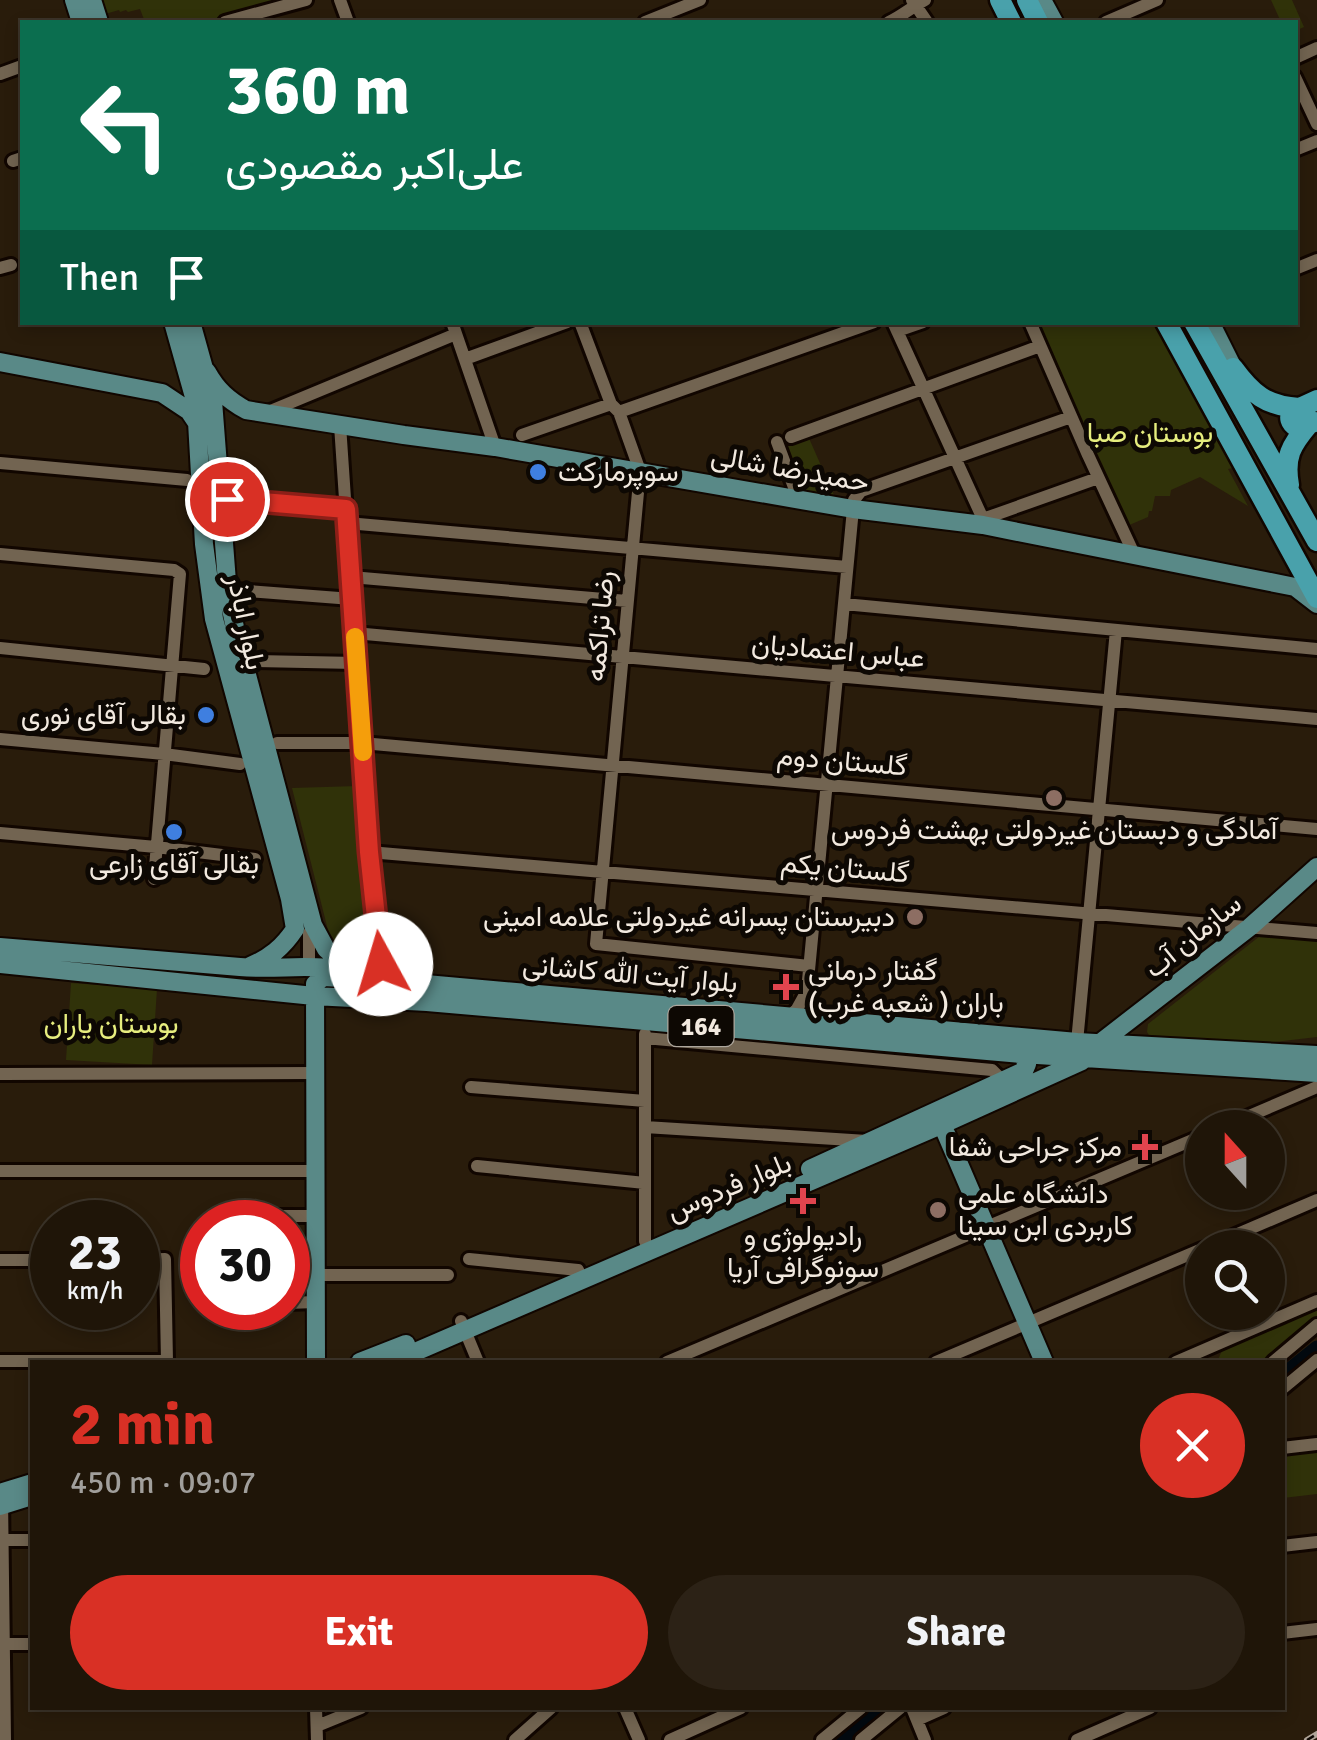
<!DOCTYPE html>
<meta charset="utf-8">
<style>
:root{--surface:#1f1508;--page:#2c2216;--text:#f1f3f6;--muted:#a19f9c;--line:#3c3429;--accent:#d93025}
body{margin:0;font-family:Signika,Vazirmatn,sans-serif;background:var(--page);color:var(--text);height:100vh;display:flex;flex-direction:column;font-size:38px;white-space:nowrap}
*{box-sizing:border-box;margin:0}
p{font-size:32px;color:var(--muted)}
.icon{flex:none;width:55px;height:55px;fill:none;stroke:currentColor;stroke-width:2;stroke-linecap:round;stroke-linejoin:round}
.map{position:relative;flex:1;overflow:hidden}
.side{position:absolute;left:30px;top:1360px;width:1255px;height:350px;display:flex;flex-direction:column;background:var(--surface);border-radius:0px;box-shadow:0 5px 15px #0003,0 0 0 2px var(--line)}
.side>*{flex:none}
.hud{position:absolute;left:20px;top:20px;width:1278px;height:305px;border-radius:0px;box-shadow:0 5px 15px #0003,0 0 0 2px var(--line);background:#0b6e4f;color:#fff;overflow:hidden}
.needle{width:65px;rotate:339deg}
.fabs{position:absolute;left:1185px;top:1110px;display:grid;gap:20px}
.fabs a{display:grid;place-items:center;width:100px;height:100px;border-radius:50%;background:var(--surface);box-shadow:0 5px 15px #0003,0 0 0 2px var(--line);font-size:50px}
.speed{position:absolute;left:30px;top:1200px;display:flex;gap:20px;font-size:50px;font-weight:700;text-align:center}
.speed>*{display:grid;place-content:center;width:130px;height:130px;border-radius:50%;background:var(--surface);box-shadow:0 5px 15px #0003,0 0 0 2px var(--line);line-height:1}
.speed small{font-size:25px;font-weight:400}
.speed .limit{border:15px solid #d22;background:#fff;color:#111}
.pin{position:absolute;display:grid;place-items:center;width:85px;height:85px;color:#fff;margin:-42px;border:5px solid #fff;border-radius:50%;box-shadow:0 2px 10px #0007}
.me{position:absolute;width:110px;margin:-55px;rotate:354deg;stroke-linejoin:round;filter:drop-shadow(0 0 8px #0008)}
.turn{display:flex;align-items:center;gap:35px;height:210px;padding:0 40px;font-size:45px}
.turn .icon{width:130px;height:130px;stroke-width:2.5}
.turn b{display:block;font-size:70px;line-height:85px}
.then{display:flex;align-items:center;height:95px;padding:0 40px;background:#0003;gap:20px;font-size:38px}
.round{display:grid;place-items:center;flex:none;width:105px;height:105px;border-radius:52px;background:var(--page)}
.summary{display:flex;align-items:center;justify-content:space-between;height:170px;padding:0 40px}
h1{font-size:60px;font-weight:700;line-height:75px;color:var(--accent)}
.primary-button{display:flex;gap:20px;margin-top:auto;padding:20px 40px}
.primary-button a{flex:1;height:115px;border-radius:60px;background:var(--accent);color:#fff;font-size:40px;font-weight:700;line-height:115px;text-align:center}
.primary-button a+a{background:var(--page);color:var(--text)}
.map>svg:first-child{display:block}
.green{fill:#303209}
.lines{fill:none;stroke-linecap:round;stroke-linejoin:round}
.river{stroke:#02090f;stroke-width:15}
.minor-casing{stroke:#110600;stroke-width:18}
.major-casing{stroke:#110600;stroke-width:22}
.highway-casing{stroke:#110600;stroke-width:25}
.minor{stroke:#726451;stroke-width:12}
.major{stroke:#598987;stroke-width:18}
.highway{stroke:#49a1ab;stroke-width:20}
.rail-casing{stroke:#b0a599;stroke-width:6}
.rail{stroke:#0d0803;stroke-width:2.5;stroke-dasharray:8;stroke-linecap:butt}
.route-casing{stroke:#8d1f18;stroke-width:25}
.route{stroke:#d93025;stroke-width:18}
.slow{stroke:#f59e0b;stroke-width:18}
.shop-dot{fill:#3f7fe0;stroke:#0d0803;stroke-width:4}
.education-dot{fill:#8d6e63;stroke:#0d0803;stroke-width:4}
.health-dot{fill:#e0444e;stroke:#0d0803;stroke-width:4}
.labels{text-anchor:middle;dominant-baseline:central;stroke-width:10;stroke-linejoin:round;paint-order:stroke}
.shield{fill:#0d0803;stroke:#ada69d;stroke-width:2.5}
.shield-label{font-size:25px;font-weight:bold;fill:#f2e9df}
.park-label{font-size:28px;fill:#e6ed7e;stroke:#0d0803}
.street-label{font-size:28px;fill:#f2e9df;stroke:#0d0803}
.poi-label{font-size:28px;fill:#f2e9df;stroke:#0d0803;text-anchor:start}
</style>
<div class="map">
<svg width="1317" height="1740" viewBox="0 0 1317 1740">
<rect width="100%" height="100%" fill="#291c0b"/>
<path class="green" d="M101,0H289L206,22H145L140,9L128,12L126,10L120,12L119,10L105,14Z
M1271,0H1292L1304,27L1295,31V22H1281Z
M1036,323H1160L1237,467L1228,469L1248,506L1200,477L1171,490L1170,496H1155L1152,511H1149L1148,517L1127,526Z
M808,436L834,495L798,489L782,446Z
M358,786L366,953L343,950L329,934L292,788Z
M1260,936L1317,941V1037L1257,1044L1152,1040L1147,1032L1148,1024Z
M71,983L157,989L152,1065L66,1060Z
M1317,1305V1318L1264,1362H1217L1224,1346Z
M1317,1449V1494L1283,1498L1282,1453Z"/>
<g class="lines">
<path class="river" d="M1282,1376L1317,1348
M844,1740L885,1708"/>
<defs>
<path id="minor" d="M340,0L348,22
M912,0L927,22
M225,22L306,0
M645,22L700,0
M889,22C902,16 912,7 925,0
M1106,22L1157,0
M1295,58L1317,48
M0,74L22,66
M1295,77L1317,124
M1295,150L1317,141
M13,161L22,158
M0,268L11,265
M1295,269L1317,260
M452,322L495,447
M580,322L611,404L619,412L640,471L596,944L809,966
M893,322L983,519V525
M1030,322L1088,455L1134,554
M897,331L923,322
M465,359L567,322
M268,412L456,334
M619,412L874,322
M340,425L369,852L381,964
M522,435L611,404
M791,437L1040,346
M777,442L798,498
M0,463L187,480
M227,499L346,509
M983,519L1098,478
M347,523L847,567
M0,554L174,570L180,574L154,879
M351,577L627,601
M236,590L352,599
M844,604L1317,649
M354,633L1317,719
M0,648L204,669
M256,661L356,663
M0,739L164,754L240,764
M277,743H362L1317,829
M0,833L156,847L255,859
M369,852L1317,933
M309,966V933
M790,1016L797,1009L807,991L853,509L854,500L861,491L1071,417
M645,1034V1241L649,1251
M645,1038L992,1070L1000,1078V1084
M1077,1042L1116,630
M0,1074L314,1073
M471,1087L645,1101
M645,1127L867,1141
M1221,1128L1317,1087
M477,1166L645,1183
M0,1171H315
M224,1216H315
M1205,1248L1317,1200
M469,1259L578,1270L582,1280
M0,1260H52
M315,1275H448
M288,1303L315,1302
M461,1321L478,1362
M0,1361H167L165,1259L138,1260
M667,1362L1202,1136
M936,1362L1202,1249
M1176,1362L1317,1301
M1273,1362L1317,1325
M1282,1389L1317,1360
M1282,1448L1317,1444
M2,1498L5,1740
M3,1540H32
M1282,1546L1317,1542
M1282,1633L1317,1629
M0,1644H32
M316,1708L317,1740
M625,1708L639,1740
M912,1708L925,1740
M917,1720L944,1708
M317,1726L361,1708
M515,1740L551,1708
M670,1740L741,1708
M822,1740L861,1708
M861,1740L900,1708
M1077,1740L1150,1708"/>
<path id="major" d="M74,0L81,22
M92,0L99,22
M1042,0L1054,22
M173,322L196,404L204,544L214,619L290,899L295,929
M191,322L213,401L228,595L237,637L313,925L326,949L349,969
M1210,322L1233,368L1235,381
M0,362L162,393L189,411L197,423
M207,372C217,390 228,400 246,410L404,435L495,447L853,509L983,525L1295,587L1317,604
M0,947C80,954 160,961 240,967C288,971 323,959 370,979L1077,1042L1317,1055
M0,964L314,996L427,1002L1022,1054L1317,1073
M250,966C270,958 283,947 295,929
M1100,1043L1250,927L1317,867
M938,1115L1044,1362
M810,1169L1024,1071L1027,1064L1022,1054
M316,1362L315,984L323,977L343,978
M360,1362L406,1344
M392,1362L941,1125L1082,1061
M0,1493L32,1483
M0,1506L32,1496"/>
<path id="highway" d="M1000,0L1011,22
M1027,0L1038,22
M1166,322L1317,598
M1194,322L1317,541
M1233,368C1252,394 1266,406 1299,408
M1315,422L1297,427C1290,423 1288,417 1293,411L1317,400
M1289,485C1284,457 1291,445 1309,424"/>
</defs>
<use href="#minor" class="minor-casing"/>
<use href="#major" class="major-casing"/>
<use href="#highway" class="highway-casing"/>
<use href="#minor" class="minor"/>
<use href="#major" class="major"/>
<use href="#highway" class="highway"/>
<defs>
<path id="rail" d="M1307,1740L1317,1734"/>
</defs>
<use href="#rail" class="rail-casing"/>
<use href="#rail" class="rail"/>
</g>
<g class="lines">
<defs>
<path id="route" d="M227,499L346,509L369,852L381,964"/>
</defs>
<use href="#route" class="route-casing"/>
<use href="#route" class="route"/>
<path class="slow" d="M355,637L363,752"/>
</g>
<g class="shop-dot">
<circle cx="538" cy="472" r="10"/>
<circle cx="206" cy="715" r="10"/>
<circle cx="174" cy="832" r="10"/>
</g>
<g class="education-dot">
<circle cx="1054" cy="798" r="10"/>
<circle cx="915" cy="917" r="10"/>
<circle cx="938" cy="1210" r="10"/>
</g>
<g class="health-dot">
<path d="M781 972h10v10h10v10h-10v10h-10v-10h-10v-10h10z"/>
<path d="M1140 1132h10v10h10v10h-10v10h-10v-10h-10v-10h10z"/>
<path d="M798 1186h10v10h10v10h-10v10h-10v-10h-10v-10h10z"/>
</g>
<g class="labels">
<rect class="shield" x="668.5" y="1006" width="65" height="40" rx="8"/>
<g class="shield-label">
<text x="701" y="1026">164</text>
</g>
<g class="park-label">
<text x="1150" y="433">بوستان صبا</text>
<text x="111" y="1024">بوستان یاران</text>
</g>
<g class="street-label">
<text transform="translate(790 469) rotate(10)">حمیدرضا شالی</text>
<text transform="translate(246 622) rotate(78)">بلوار اباذر</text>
<text transform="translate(600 626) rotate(-85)">رضا تراکمه</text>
<text transform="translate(838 651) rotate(5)">عباس اعتمادیان</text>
<text transform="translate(842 761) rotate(5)">گلستان دوم</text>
<text transform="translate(845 868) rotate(5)">گلستان یکم</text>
<text transform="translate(1193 936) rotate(-39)">سازمان آب</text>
<text transform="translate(630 974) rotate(5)">بلوار آیت الله کاشانی</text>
<text transform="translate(729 1187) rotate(-23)">بلوار فردوس</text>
</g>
<g class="poi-label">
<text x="558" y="472">سوپرمارکت</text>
<text x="186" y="715" text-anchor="end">بقالی آقای نوری</text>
<text x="1054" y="830" text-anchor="middle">آمادگی و دبستان غیردولتی بهشت فردوس</text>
<text x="174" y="864" text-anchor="middle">بقالی آقای زارعی</text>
<text x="895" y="917" text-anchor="end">دبیرستان پسرانه غیردولتی علامه امینی</text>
<text x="808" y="971">گفتار درمانی<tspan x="808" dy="32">باران ( شعبه غرب)</tspan></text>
<text x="1122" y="1147" text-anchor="end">مرکز جراحی شفا</text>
<text x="958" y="1194">دانشگاه علمی<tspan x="958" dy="32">کاربردی ابن سینا</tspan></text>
<text x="803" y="1236" text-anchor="middle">رادیولوژی و<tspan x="803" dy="32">سونوگرافی آریا</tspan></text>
</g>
</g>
</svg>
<div class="fabs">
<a><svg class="needle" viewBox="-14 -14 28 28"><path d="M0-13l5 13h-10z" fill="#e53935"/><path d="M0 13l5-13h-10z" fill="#a19f9c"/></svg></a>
<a><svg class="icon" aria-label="search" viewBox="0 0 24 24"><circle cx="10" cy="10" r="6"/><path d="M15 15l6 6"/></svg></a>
</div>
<div class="speed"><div>23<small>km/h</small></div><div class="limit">30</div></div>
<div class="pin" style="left:227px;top:499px;background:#d93025"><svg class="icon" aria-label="arrive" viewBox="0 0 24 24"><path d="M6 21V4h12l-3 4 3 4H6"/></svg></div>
<svg class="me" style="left:381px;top:964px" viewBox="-20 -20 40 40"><circle r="19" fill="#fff"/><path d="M0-13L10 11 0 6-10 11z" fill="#d93025"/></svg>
<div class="hud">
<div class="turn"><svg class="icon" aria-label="left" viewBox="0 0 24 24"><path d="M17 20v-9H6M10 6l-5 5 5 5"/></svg><div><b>360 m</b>علی‌اکبر مقصودی</div></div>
<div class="then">Then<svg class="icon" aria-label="arrive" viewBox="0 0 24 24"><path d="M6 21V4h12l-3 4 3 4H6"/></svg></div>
</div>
<section class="side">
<div class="summary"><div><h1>2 min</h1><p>450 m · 09:07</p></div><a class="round" style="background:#d93025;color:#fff"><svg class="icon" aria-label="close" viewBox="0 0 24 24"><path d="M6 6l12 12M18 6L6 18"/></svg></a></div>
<div class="primary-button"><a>Exit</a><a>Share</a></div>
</section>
</div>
